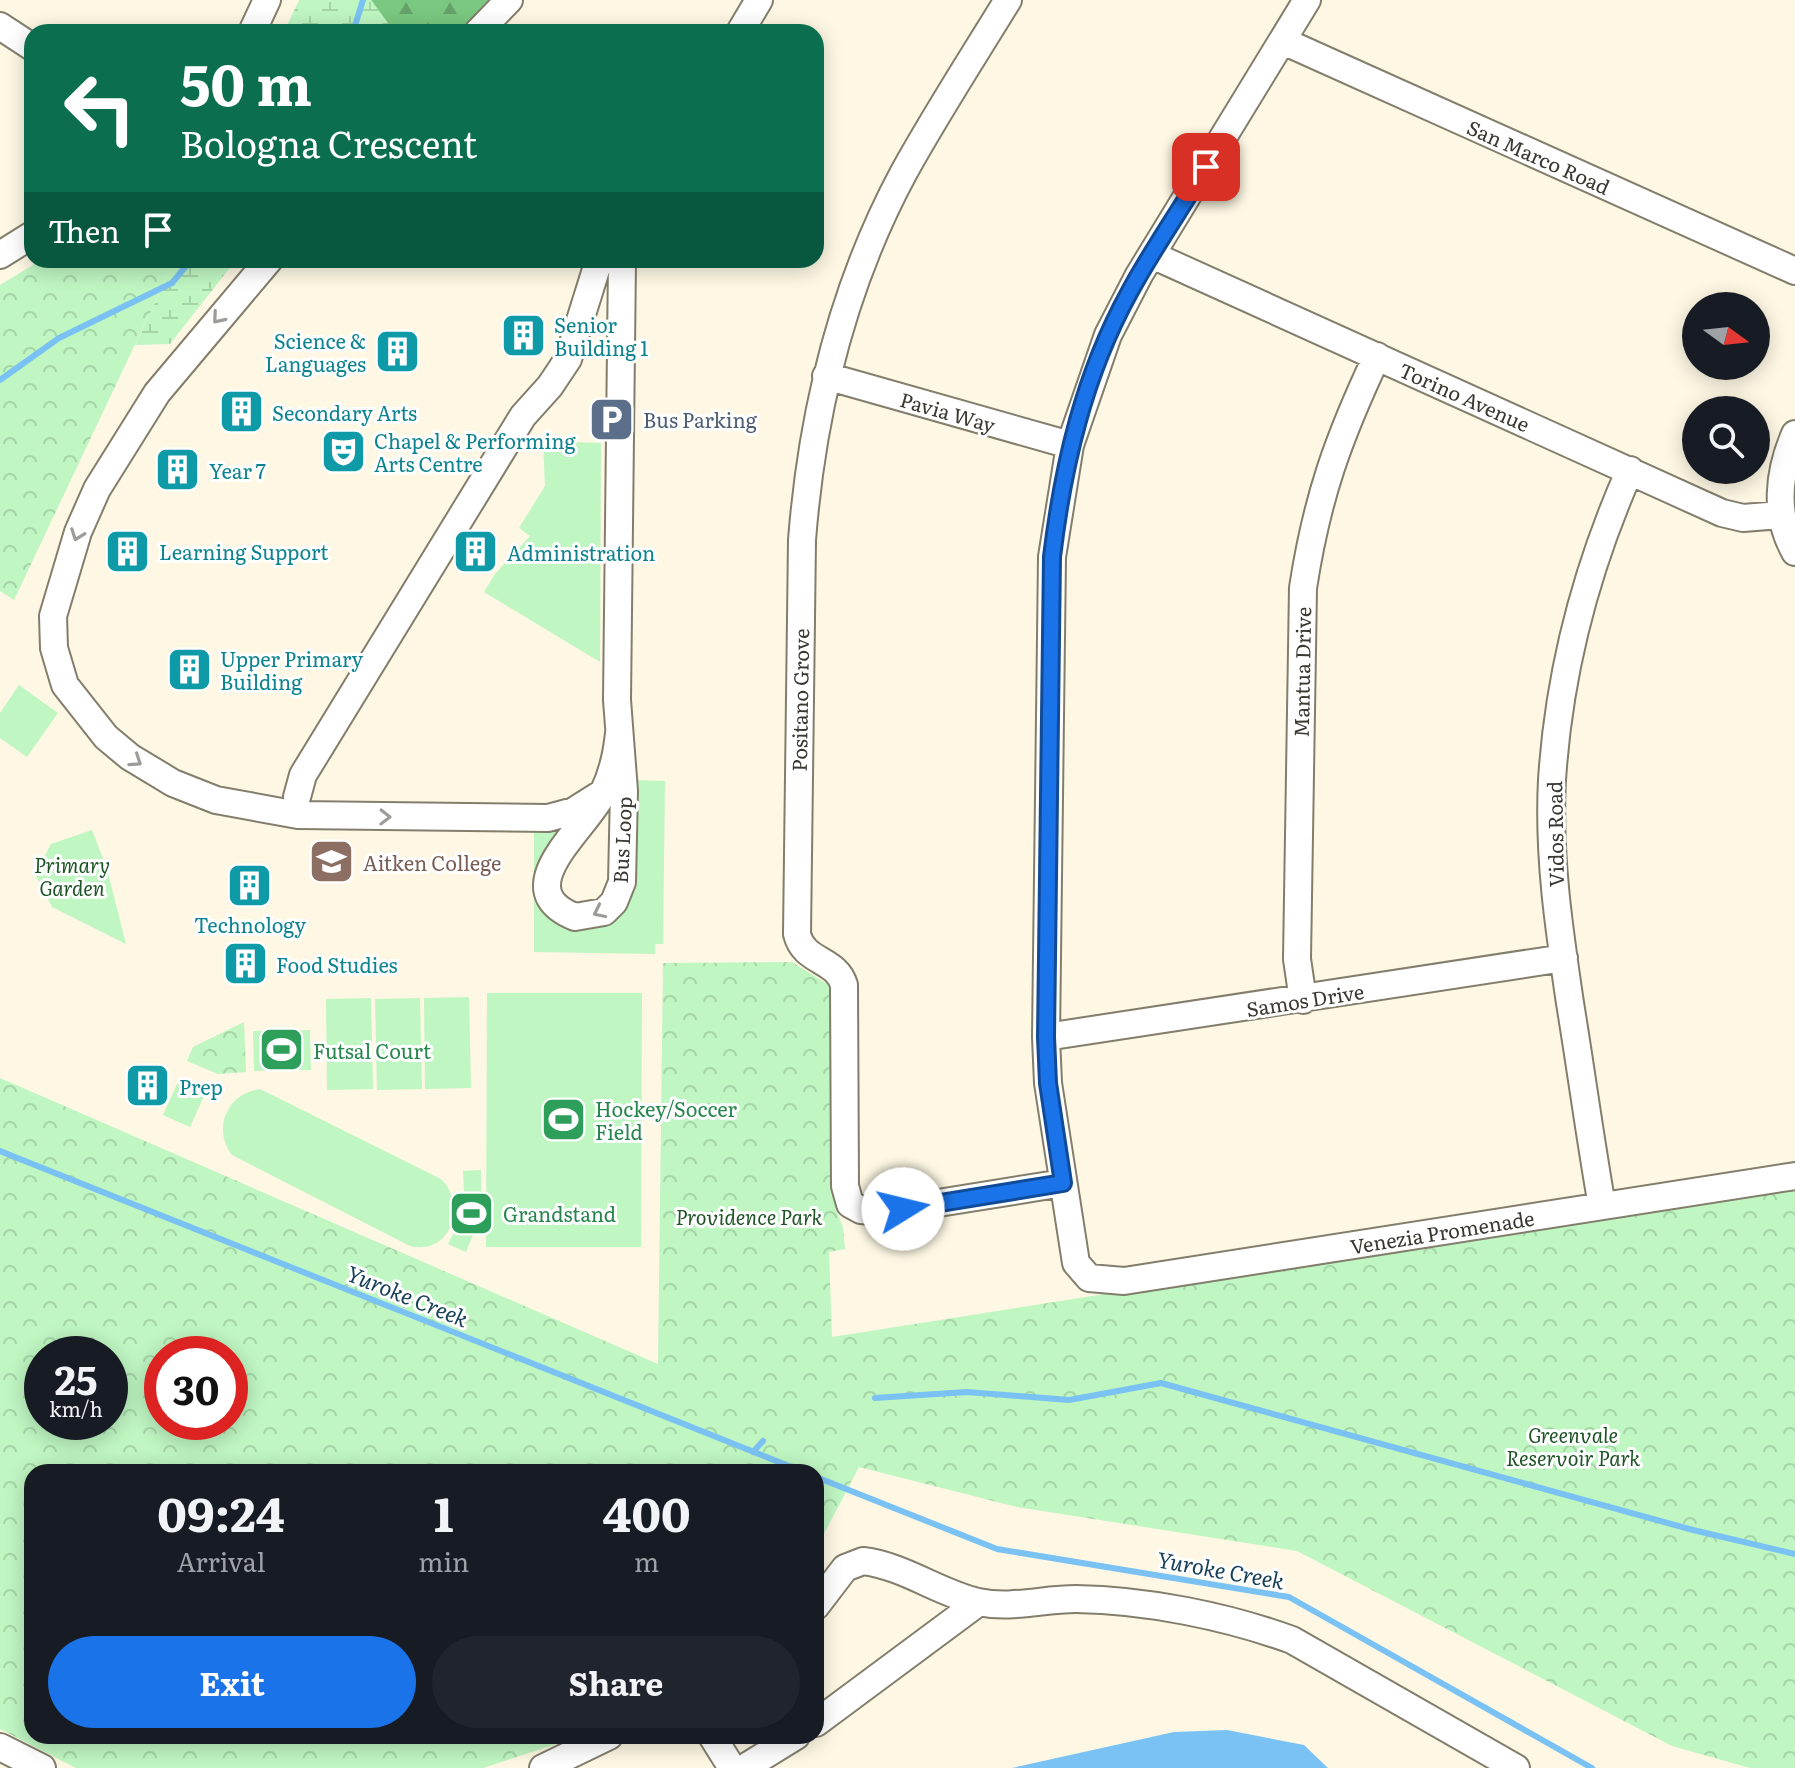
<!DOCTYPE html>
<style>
:root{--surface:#171b24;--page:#20242c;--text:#f1f3f6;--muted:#9ea1a6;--accent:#1a73e8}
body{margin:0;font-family:Literata,serif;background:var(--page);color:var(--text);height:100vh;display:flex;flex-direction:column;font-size:30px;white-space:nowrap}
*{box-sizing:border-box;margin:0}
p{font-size:26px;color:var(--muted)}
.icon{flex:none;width:44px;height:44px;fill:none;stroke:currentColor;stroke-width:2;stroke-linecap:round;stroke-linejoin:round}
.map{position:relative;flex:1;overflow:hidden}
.panel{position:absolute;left:24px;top:1464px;width:800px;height:280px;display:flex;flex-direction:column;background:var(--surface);border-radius:24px;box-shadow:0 4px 20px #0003}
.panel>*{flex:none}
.banner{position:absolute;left:24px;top:24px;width:800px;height:244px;border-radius:24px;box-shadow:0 4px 20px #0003;background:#0b6e4f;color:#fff;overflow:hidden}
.needle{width:52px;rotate:105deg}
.fabs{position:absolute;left:1682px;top:292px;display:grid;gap:16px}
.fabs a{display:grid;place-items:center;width:88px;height:88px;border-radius:50%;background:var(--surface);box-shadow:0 4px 20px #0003;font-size:40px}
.speed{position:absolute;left:24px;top:1336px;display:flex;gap:16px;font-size:40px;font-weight:700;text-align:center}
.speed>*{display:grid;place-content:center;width:104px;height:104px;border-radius:50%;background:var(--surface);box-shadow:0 4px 20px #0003;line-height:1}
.speed small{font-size:20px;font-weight:400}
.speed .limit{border:12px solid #d22;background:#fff;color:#111}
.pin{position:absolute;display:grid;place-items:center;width:68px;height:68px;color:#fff;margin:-34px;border-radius:16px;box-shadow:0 4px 12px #0006}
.me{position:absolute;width:88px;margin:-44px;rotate:81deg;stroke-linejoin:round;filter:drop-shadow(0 0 6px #0008)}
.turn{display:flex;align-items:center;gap:28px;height:168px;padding:0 24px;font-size:36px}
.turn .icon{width:104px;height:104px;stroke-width:2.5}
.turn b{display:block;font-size:56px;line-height:68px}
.then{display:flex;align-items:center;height:76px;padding:0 24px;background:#0003;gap:16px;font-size:30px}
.eta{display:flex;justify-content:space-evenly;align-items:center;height:136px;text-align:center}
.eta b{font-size:48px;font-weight:700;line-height:56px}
.primary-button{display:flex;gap:16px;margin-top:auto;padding:16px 24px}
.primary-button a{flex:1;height:92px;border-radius:48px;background:var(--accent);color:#fff;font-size:32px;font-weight:700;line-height:92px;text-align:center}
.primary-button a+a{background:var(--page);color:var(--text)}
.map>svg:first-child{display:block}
.green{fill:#bff6c2}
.forest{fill:url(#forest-firs)}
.wetland{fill:url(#wetland-marsh)}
.park{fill:url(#park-crowns);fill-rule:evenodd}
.water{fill:#7ac2f3}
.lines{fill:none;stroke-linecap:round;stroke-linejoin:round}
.stream{stroke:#7ac2f3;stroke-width:6}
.minor-casing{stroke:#837e6c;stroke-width:30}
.minor{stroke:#fff;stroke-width:26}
.oneway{stroke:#9c9c98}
.route-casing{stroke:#114b97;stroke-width:20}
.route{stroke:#1a73e8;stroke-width:14}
.labels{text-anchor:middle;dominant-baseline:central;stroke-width:6;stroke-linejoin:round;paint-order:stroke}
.street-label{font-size:20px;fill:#3a3831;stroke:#fff}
.culture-label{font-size:20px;fill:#0d838f;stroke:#fff;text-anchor:start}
.service-label{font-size:20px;fill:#4e5e75;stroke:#fff;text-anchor:start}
.education-label{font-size:20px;fill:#785e54;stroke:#fff;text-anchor:start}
.park-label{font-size:20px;font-style:italic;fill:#1e5426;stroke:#fff}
.leisure-label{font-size:20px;fill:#27864d;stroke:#fff;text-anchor:start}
.water-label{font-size:22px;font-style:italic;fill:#184059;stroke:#fff}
</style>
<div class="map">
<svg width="1795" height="1768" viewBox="0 0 1795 1768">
<defs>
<pattern id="forest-firs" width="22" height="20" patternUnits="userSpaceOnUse" patternTransform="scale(2)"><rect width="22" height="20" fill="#7ac881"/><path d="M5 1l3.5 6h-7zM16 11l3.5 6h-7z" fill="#65a36a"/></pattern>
<pattern id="wetland-marsh" width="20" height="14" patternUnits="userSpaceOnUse" patternTransform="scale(2)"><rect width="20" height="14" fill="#bff6c2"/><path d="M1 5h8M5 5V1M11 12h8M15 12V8" fill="none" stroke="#a5d4a7"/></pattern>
<pattern id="park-crowns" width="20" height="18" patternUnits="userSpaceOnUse" patternTransform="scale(2)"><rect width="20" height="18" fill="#bff6c2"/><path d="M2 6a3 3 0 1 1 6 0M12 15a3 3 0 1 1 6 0" fill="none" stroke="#a5d4a7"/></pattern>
</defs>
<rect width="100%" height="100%" fill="#fdf7e3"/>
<path class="green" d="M543,441L601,443L600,662L484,592L495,574L530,536L519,528L545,486Z
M19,685L58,713L27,757L0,738V713Z
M632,780L665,781L663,944H655V954L534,952V828L565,824L540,888L604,923Z
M92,830L107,869L126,944L52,907L35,874L51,844Z
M487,993H642L641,1247H486Z
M469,997L471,1088L425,1089L424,998Z
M371,998L373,1089L327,1090L326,999Z
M420,998L422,1089L377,1090L375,999Z
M310,1030L311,1070L254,1071L253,1031Z
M177,1084L204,1096L190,1127L163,1115Z
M260,1089L441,1179C468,1205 450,1256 410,1246L232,1155C212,1129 227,1093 260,1089Z
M481,1170V1215L466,1252L448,1244L465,1210L463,1171Z"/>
<path class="forest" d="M371,0H509L479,32H393Z"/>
<path class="wetland" d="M299,0H371L391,27L389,32H284Z
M175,260H236L170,344L135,345Z"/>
<path class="park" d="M41,260H175L14,600L0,591V285Z
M792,962L827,984L832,994L835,1207L843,1227L845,1249L829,1252L832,1337L1795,1185V1768H1750L1672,1746L1297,1551L1017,1507L859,1467L816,1549V1472H32V1736H581L483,1768H76L0,1729V1078L658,1364L663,963ZM42,1354H110V1422H42ZM162,1354H230V1422H162Z
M244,1022L246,1072L218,1074L187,1061L193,1047Z"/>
<path class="water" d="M1227,1730L1304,1745L1328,1768H1012L1174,1732Z"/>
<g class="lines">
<path class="stream" d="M353,32L363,0
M0,380L59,338L172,283L191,260
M0,1151L804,1472
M875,1398L967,1392L1069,1400L1161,1383L1693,1530L1795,1554
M753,1452L763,1441
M816,1477L997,1549L1289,1597L1592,1768"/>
<defs>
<path id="minor" d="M1008,0C973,57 936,114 904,172C843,285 812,413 802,540L797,934C804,963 836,958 844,985L845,1186L850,1204L861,1210L882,1212L1063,1183
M1307,0L1139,275L1108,335L1070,445L1052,557L1046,1037L1048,1083L1076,1263L1089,1278L1124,1281L1795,1176
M0,26L32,47
M252,32L267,0
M478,32L509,0
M740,32L759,0
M1283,41L1795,271
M0,255L32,235
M1152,255L1722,513L1743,518L1781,515
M269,260L157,393L97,489L78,532L53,616L54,648L65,685L106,737L130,757L173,783L216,800L298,815L548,818L574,811L604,792
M826,376L1070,445
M1795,434C1778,473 1774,515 1795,552
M619,733C617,753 612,775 603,793C586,829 505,889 575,917L604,912L614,902L622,882L624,791L617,700L622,260
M297,797L303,775L523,416L550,386L568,359L599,260
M1303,1000L1297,959L1303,588C1317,497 1338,439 1377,356
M1046,1037L1564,958
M1602,1206C1590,1138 1581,1070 1570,1003C1559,929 1548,855 1552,780C1559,671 1586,569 1630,470
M816,1606L845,1568L863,1561C904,1566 939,1593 978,1602C1012,1609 1042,1599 1076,1599C1146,1600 1226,1616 1292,1640L1516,1768
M816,1723L979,1602
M712,1736L732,1768
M0,1747L42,1768
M543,1768L609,1736
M744,1768L796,1736"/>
</defs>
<use href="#minor" class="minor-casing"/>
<use href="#minor" class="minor"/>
</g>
<defs><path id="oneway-chevron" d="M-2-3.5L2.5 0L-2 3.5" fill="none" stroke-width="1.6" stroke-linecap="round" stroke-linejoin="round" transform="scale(2)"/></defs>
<g class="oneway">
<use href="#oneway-chevron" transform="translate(218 318) rotate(130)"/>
<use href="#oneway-chevron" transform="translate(77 535) rotate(110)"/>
<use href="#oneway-chevron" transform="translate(136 761) rotate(34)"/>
<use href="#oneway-chevron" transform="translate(385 817) rotate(1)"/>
<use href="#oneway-chevron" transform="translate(599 912) rotate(154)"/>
</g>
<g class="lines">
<defs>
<path id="route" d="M903,1209L1063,1183L1048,1083L1046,1037L1052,557C1063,465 1084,375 1129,293C1152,250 1181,209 1206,167"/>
</defs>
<use href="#route" class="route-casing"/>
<use href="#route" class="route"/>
</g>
<defs>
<symbol id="building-square" viewBox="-11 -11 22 22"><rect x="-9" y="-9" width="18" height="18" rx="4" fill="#0f9aa8" stroke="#fff"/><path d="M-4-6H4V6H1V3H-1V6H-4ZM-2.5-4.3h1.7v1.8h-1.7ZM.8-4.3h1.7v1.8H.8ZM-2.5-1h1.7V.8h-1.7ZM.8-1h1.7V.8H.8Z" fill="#fff"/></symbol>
<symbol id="parking-square" viewBox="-11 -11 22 22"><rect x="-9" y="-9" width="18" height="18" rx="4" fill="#5c6f8a" stroke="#fff"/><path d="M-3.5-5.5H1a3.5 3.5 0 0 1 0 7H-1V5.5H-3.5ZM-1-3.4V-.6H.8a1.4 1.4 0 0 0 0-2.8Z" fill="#fff"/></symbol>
<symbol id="theatre-square" viewBox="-11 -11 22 22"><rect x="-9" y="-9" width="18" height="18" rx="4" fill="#0f9aa8" stroke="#fff"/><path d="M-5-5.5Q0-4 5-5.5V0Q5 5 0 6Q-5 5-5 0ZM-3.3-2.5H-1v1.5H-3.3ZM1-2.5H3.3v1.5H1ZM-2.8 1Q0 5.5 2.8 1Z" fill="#fff"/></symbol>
<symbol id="school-square" viewBox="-11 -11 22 22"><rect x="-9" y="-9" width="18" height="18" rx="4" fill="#8d6e63" stroke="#fff"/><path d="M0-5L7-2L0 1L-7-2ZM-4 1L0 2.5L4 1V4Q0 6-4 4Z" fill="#fff"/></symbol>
<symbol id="stadium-square" viewBox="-11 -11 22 22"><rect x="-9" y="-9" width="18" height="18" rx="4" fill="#2e9e5b" stroke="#fff"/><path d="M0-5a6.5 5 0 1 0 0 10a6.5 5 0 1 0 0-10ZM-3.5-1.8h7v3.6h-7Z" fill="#fff"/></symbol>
</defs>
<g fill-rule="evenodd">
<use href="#building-square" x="498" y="310" width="51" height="51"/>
<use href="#building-square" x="372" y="326" width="51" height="51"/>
<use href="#building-square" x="216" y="386" width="51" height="51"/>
<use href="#parking-square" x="586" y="394" width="51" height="51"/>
<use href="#theatre-square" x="318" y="426" width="51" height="51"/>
<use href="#building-square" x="152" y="444" width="51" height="51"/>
<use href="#building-square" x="102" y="526" width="51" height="51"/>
<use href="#building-square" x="450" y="526" width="51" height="51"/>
<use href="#building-square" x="164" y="644" width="51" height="51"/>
<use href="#school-square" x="306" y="836" width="51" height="51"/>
<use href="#building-square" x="224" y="860" width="51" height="51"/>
<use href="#building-square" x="220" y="938" width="51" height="51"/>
<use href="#stadium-square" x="256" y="1024" width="51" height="51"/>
<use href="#building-square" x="122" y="1060" width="51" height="51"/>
<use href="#stadium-square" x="538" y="1094" width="51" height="51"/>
<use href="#stadium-square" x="446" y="1188" width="51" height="51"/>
</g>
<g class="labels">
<g class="street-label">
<text transform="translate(1539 156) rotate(24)">San Marco Road</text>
<text transform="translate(1465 396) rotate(24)">Torino Avenue</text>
<text transform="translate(948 411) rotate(16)">Pavia Way</text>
<text transform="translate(1301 672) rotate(-89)">Mantua Drive</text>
<text transform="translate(799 700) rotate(-89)">Positano Grove</text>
<text transform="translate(1554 834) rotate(-91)">Vidos Road</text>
<text transform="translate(621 840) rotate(-87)">Bus Loop</text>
<text transform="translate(1305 999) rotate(-9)">Samos Drive</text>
<text transform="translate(1442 1231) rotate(-9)">Venezia Promenade</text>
</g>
<g class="culture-label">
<text x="554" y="324">Senior<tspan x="554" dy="23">Building 1</tspan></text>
<text x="366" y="340" text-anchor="end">Science &amp;<tspan x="366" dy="23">Languages</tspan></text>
<text x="272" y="412">Secondary Arts</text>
<text x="374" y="440">Chapel &amp; Performing<tspan x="374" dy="23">Arts Centre</tspan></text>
<text x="209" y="470">Year 7</text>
<text x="159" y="551">Learning Support</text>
<text x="507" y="552">Administration</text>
<text x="220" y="658">Upper Primary<tspan x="220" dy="23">Building</tspan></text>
<text x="250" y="924" text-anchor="middle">Technology</text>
<text x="276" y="964">Food Studies</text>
<text x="179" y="1086">Prep</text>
</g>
<g class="service-label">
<text x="643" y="419">Bus Parking</text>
</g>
<g class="education-label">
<text x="363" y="862">Aitken College</text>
</g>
<g class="park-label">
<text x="72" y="864">Primary<tspan x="72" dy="23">Garden</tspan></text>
<text x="749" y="1216">Providence Park</text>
<text x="1573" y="1434">Greenvale<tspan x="1573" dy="23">Reservoir Park</tspan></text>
</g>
<g class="leisure-label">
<text x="313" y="1050">Futsal Court</text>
<text x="595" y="1108">Hockey/Soccer<tspan x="595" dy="23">Field</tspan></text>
<text x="503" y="1213">Grandstand</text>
</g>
<g class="water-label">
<text transform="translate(408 1295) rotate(22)">Yuroke Creek</text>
<text transform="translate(1221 1569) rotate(10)">Yuroke Creek</text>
</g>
</g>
</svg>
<div class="fabs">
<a><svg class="needle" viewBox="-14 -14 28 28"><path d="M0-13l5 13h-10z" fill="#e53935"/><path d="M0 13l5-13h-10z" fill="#9ea1a6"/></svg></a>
<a><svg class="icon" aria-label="search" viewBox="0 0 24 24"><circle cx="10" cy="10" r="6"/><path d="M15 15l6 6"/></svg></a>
</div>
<div class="speed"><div>25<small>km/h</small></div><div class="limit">30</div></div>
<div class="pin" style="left:1206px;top:167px;background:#d93025"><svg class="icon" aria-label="arrive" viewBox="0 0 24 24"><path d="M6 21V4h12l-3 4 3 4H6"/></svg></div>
<svg class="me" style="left:903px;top:1209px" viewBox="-20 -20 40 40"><circle r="19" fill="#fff"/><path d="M0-13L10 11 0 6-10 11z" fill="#1a73e8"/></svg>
<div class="banner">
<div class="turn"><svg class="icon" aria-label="left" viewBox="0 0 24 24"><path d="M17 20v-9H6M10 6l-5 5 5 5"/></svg><div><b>50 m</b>Bologna Crescent</div></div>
<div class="then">Then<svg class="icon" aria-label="arrive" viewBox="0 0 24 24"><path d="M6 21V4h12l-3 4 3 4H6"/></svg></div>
</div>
<section class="panel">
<div class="eta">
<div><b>09:24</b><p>Arrival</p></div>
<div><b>1</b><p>min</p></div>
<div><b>400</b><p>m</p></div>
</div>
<div class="primary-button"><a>Exit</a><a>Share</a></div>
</section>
</div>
